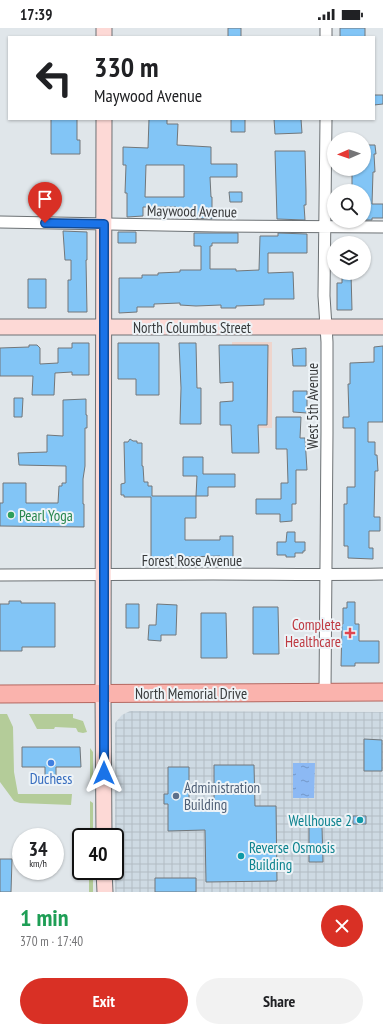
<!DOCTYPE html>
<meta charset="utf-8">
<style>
:root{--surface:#fff;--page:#f2f2f2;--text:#202124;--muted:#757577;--accent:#d93025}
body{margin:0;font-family:"PT Sans Narrow",sans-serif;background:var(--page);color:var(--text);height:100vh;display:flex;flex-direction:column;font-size:15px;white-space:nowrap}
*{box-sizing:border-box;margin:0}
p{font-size:13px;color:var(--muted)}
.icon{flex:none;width:22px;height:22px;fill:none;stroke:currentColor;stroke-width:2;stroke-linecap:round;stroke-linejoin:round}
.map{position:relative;height:864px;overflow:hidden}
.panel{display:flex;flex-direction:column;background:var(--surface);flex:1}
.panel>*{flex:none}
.hud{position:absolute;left:8px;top:8px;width:367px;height:84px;border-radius:0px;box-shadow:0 1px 3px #0004;background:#fff;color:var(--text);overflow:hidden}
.needle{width:26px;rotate:268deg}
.tools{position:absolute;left:327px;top:104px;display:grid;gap:8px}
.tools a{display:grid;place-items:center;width:44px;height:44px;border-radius:50%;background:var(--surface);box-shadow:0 1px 3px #0004;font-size:20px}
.speed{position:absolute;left:12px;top:800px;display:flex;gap:8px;font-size:20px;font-weight:700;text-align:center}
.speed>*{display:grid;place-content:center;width:52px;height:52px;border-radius:50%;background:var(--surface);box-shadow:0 1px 3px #0004;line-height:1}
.speed small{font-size:10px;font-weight:400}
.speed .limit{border:2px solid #111;border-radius:6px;background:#fff;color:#111}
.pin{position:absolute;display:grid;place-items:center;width:34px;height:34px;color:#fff;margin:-41px -17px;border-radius:50% 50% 50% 0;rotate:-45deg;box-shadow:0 0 4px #0007}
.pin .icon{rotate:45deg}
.me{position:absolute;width:44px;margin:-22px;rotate:0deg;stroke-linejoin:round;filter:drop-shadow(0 0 3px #0008)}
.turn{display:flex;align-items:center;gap:14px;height:84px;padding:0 20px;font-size:18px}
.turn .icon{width:52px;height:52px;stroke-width:2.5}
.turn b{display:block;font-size:28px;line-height:34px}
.round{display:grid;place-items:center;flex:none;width:42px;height:42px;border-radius:21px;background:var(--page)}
.summary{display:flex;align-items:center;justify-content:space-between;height:68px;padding:0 20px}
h1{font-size:24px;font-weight:600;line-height:30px;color:#1e9e55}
.primary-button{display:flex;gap:8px;margin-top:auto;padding:8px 20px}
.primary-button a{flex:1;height:46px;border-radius:24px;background:var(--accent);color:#fff;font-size:16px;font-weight:600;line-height:46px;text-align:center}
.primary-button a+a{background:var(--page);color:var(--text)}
.status{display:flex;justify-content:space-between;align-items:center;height:28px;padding:0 20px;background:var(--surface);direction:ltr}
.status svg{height:11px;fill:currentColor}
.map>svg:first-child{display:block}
.commercial{fill:#eed5cd}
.industrial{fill:url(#industrial-grid)}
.grass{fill:#b4cc99}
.water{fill:url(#water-ripples)}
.building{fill:#82c5f6;stroke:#72777a;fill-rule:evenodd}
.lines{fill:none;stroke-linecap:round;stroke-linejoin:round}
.street-casing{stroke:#6c7174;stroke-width:13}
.secondary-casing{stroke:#6c7174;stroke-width:17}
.primary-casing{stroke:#b46861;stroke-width:19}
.street{stroke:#fff;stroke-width:11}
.secondary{stroke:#fdd9d6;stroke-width:15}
.primary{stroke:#fab3ad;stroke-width:17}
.route-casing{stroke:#114b97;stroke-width:10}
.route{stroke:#1a73e8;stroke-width:7}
.leisure-dot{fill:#2e9e5b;stroke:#edf3f7;stroke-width:1.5}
.health-dot{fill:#e0444e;stroke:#edf3f7;stroke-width:1.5}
.shop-dot{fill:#3f7fe0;stroke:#edf3f7;stroke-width:1.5}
.service-dot{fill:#5c6f8a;stroke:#edf3f7;stroke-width:1.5}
.culture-dot{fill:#0f9aa8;stroke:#edf3f7;stroke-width:1.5}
.labels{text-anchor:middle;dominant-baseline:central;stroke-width:4;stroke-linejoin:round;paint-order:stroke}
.street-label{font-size:15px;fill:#383a3b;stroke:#edf3f7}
.leisure-label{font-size:15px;fill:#27864d;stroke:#edf3f7;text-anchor:start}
.health-label{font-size:15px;fill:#be3a42;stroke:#edf3f7;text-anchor:end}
.shop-label{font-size:15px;fill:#366cbe;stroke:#edf3f7}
.service-label{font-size:15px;fill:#4e5e75;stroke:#edf3f7;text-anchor:start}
.culture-label{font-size:15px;fill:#0d838f;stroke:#edf3f7;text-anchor:end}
</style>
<div class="status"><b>17:39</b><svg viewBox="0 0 49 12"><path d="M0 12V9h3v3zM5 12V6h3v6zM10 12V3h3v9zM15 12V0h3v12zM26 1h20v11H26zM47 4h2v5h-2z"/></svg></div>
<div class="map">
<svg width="383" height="864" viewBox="0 0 383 864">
<defs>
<pattern id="industrial-grid" width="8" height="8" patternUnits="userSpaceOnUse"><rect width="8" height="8" fill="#cedae3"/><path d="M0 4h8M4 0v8" fill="none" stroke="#b2bcc4"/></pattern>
<pattern id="water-ripples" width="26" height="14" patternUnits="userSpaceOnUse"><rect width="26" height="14" fill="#8cb9f4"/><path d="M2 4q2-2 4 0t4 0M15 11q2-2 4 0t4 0" fill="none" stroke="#7397c7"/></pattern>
</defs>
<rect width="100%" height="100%" fill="#e0e6ea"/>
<path class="commercial" d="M232,314H272V400H232Z"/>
<path class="industrial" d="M130,683L383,684V864H115V695L122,687Z"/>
<path class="grass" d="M0,686H7L13,699L14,744L18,766H72L71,777L20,775L14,773L0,754Z
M29,686H73V690L83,693L87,704L83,705L78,704L76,700L55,699L54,701H37Z
M90,720L93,724V753L90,754Z
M90,773L93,775V805L90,806Z
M89,843L93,844V864H89Z"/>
<path class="water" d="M293,735H315L314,770H293Z"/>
<path class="building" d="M228,0H241V9H228Z
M340,0H365V9H340Z
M374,67H383V76L374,77Z
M51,91H77V112H80V126H51Z
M149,91H167V96H178L177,117L211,119V136H237V149H210L211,169H212V191L191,190L190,184H176V179H143V188L127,189V165H125L126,137H123V119L148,120ZM146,137H184V169H145Z
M231,91H245V104H231Z
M274,91H301L302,105L275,106Z
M364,117H375L376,126H374L375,144H373L372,176H383V190H372V192H364V163H352V141H364Z
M275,123H305L306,163V177H304L305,192L277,191Z
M229,164H242V174H230Z
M63,203L87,204V232H86L87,284H68V252H71V232H65Z
M118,204H136V215H118Z
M194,205H238V215H212V218H210V241H236V243L259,242L260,208H278V205L307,206V225H268V245L293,244L294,271H264V277L236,278V280H221V277L196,278L180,277V275L154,276V279H137V284L119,285V250H142V247H158V245L180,244V242H201V218H194Z
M342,245H351L352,282H337V255H342Z
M28,251H46V280H28Z
M72,315H89V347H72V344L55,345L54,367H32L33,348H0V320L29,319V317H37L40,320V336L58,335V320H72Z
M118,315H159V367H136V351H118Z
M179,315H196L197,360H201V396H180L181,360Z
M219,317H268L267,397H258L259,425H232L231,397H220V374L233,373V354L220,355Z
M383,318V394H368V414H375V427H377L378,443H375L374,489H380V503H369V520H373V531L348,530V518H344V476H347V459H355V400H343V389H349L348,356H350V335L374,334V319Z
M306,320V338H293L292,321Z
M293,363H307V385L293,384Z
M14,370H23L22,389H14Z
M86,371V387H87V400H85V438L83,451V476H84V499L0,498V475H3V455H26V475H58L59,458H62V455H66V438L19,437L18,425L47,424V407L63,408V372Z
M276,389H301L300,410H305L307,442H296V476H292V493L280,494V486H256V471H281V455H288L287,421H276Z
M130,411L133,413H137V415H142V438H143L144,454H148V458H152V468H196V490H185V512H220V508H233V532H220V528L151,530V469H124V467H121V456L125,455L124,414H128Z
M183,429H203V446H235V459H208V468H196L197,448H183Z
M287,504H295V514H305V523H303V525H295V529H286V527H277V514H286Z
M9,573H21V575H55V619H22V623H0V576H9Z
M347,574H355V596H359V613H379V635H355V638H341L342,596H343V580H347Z
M126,576H139V600H126Z
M157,576L177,577L176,607H161V613L148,612L149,597H156Z
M253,579H278L279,626H253Z
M201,585H226L227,630H201Z
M364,711L382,712V743H364Z
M22,719H80L81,739H56V750H45V739H22Z
M214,737H254L255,778H276L277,853L206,854L205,802L168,803V776H164V766H168V739H189V779H214Z
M353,788H366V796H353Z
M309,799H322L323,834H309Z
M0,831H12L11,864H0Z
M155,850H196V864H155Z"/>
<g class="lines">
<defs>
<path id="street" d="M326,0V9
M0,194L217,198L383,199
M0,547C71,547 142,546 213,546C270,546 326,547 383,546
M325,664L327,404V314L324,268L326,91"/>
<path id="secondary" d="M104,0V9
M0,299H383
M104,809L103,665L104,91
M104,843L105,864"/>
<path id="primary" d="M0,666L383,664"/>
</defs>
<use href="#street" class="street-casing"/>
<use href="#secondary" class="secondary-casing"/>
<use href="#primary" class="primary-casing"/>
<use href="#street" class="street"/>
<use href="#secondary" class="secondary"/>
<use href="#primary" class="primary"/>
</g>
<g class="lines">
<defs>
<path id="route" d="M45,195L104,196V745"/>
</defs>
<use href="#route" class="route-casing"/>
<use href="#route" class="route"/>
</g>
<circle class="leisure-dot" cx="11" cy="487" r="4"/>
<path class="health-dot" d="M348 599h4v4h4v4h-4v4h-4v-4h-4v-4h4z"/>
<circle class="shop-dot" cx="51" cy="735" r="4"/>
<circle class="service-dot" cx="176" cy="768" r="4"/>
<g class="culture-dot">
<circle cx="360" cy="792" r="4"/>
<circle cx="241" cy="828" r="4"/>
</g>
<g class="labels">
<g class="street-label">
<text transform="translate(192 183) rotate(1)">Maywood Avenue</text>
<text x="192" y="299">North Columbus Street</text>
<text transform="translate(312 378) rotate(-90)">West 5th Avenue</text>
<text x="192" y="532">Forest Rose Avenue</text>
<text x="191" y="665">North Memorial Drive</text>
</g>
<g class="leisure-label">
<text x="19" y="487">Pearl Yoga</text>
</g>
<g class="health-label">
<text x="341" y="596">Complete<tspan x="341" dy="17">Healthcare</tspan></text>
</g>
<g class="shop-label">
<text x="51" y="750">Duchess</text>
</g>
<g class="service-label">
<text x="184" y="759">Administration<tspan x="184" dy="17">Building</tspan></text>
</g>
<g class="culture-label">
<text x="352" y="792">Wellhouse 2</text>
<text x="249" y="819" text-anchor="start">Reverse Osmosis<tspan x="249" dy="17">Building</tspan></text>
</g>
</g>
</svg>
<div class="tools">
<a><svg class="needle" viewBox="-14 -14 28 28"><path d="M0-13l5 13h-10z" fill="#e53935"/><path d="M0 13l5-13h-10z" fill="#757577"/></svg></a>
<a><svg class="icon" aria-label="search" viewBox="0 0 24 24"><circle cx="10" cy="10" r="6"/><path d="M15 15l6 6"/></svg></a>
<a><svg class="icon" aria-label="layers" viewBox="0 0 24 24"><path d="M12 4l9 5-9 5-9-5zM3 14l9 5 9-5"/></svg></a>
</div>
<div class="speed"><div>34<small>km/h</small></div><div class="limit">40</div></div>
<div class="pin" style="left:45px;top:195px;background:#d93025"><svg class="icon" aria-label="arrive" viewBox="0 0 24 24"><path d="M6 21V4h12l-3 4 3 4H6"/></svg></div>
<svg class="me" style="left:104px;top:745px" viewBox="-20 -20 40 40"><path d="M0-17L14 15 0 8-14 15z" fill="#1a73e8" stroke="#fff" stroke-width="4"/></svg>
<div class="hud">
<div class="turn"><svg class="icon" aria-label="left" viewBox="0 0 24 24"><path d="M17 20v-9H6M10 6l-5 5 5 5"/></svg><div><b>330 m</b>Maywood Avenue</div></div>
</div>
</div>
<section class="panel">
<div class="summary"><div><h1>1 min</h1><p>370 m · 17:40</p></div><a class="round" style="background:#d93025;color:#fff"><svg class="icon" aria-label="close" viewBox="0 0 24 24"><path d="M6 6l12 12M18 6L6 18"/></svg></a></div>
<div class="primary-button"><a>Exit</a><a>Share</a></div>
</section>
